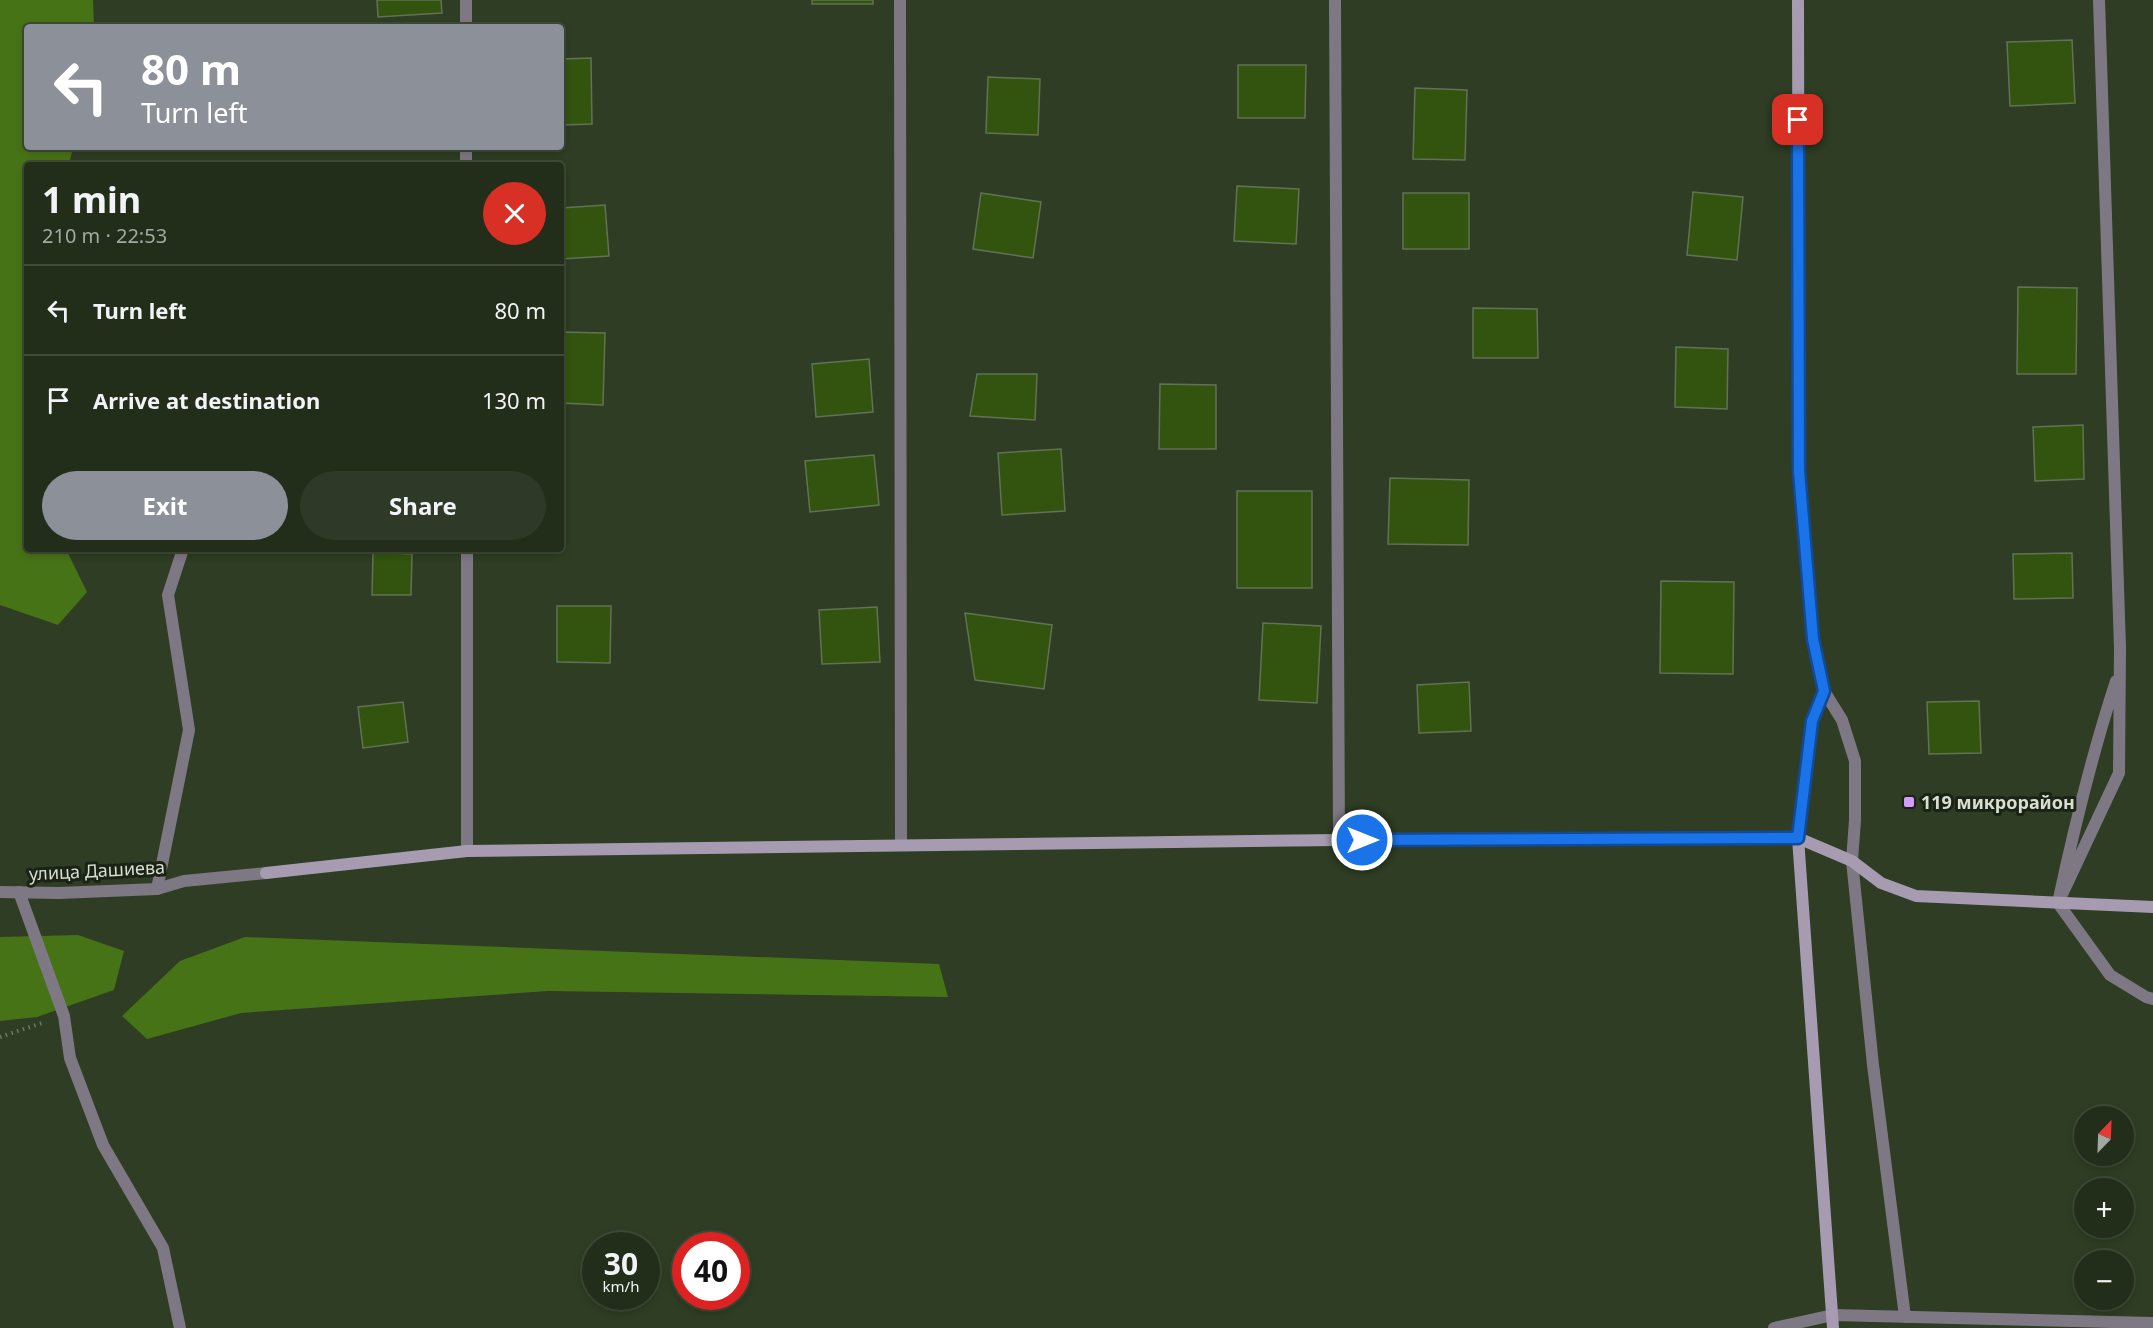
<!DOCTYPE html>
<meta charset="utf-8">
<style>
:root{--surface:#222e1a;--page:#2e3a27;--text:#f1f3f6;--muted:#a2a8a2;--line:#3f4a39;--accent:#8c9099}
body{margin:0;font-family:"Noto Sans",sans-serif;background:var(--page);color:var(--text);height:100vh;display:flex;flex-direction:column;font-size:22px;white-space:nowrap}
*{box-sizing:border-box;margin:0}
p{font-size:20px;color:var(--muted)}
.icon{flex:none;width:33px;height:33px;fill:none;stroke:currentColor;stroke-width:2;stroke-linecap:round;stroke-linejoin:round}
.map{position:relative;flex:1;overflow:hidden}
.side{position:absolute;left:24px;top:162px;width:540px;height:390px;display:flex;flex-direction:column;background:var(--surface);border-radius:6px;box-shadow:0 3px 9px #0003,0 0 0 2px var(--line)}
.side>*{flex:none}
.banner{position:absolute;left:24px;top:24px;width:540px;height:126px;border-radius:6px;box-shadow:0 3px 9px #0003,0 0 0 2px var(--line);background:#8c9099;color:#fff;overflow:hidden}
.needle{width:39px;rotate:23deg}
.buttons{position:absolute;left:2074px;top:1106px;display:grid;gap:12px}
.buttons a{display:grid;place-items:center;width:60px;height:60px;border-radius:50%;background:var(--surface);box-shadow:0 3px 9px #0003,0 0 0 2px var(--line);font-size:30px}
.speed{position:absolute;left:582px;top:1232px;display:flex;gap:12px;font-size:30px;font-weight:700;text-align:center}
.speed>*{display:grid;place-content:center;width:78px;height:78px;border-radius:50%;background:var(--surface);box-shadow:0 3px 9px #0003,0 0 0 2px var(--line);line-height:1}
.speed small{font-size:15px;font-weight:400}
.speed .limit{border:9px solid #d22;background:#fff;color:#111}
.pin{position:absolute;display:grid;place-items:center;width:51px;height:51px;color:#fff;margin:-26px;border-radius:12px;box-shadow:0 3px 9px #0006}
.me{position:absolute;width:66px;margin:-33px;rotate:90deg;stroke-linejoin:round;filter:drop-shadow(0 0 4px #0008)}
.turn{display:flex;align-items:center;gap:21px;height:126px;padding:0 18px;font-size:27px}
.turn .icon{width:78px;height:78px;stroke-width:2.5}
.turn b{display:block;font-size:42px;line-height:51px}
.round{display:grid;place-items:center;flex:none;width:63px;height:63px;border-radius:32px;background:var(--page)}
.overview{display:flex;align-items:center;justify-content:space-between;height:102px;padding:0 18px}
h1{font-size:36px;font-weight:700;line-height:45px}
.action{display:flex;gap:12px;margin-top:auto;padding:12px 18px}
.action a{flex:1;height:69px;border-radius:36px;background:var(--accent);color:#fff;font-size:24px;font-weight:700;line-height:69px;text-align:center}
.action a+a{background:var(--page);color:var(--text)}
ul{padding:0;list-style:none}
li{display:flex;align-items:center;gap:18px;height:90px;padding:0 18px;border-top:2px solid var(--line)}
li div{flex:1}
li b{display:block;font-size:22px}
li em{font-style:normal}
.map>svg:first-child{display:block}
.forest{fill:#477317}
.building{fill:#32540e;stroke:#617256;stroke-width:1.5}
.lines{fill:none;stroke-linecap:round;stroke-linejoin:round}
.path{stroke:#6d7a64;stroke-width:4;stroke-dasharray:1.5 4.5;stroke-linecap:butt}
.lane{stroke:#7e7884;stroke-width:12}
.street{stroke:#7e7884;stroke-width:12}
.secondary{stroke:#a69bb0;stroke-width:12}
.route-casing{stroke:#114b97;stroke-width:15}
.route{stroke:#1a73e8;stroke-width:10}
.poi-dot{fill:#d39cfd;stroke:#1b2216;stroke-width:2}
.labels{text-anchor:middle;dominant-baseline:central;stroke-width:6;stroke-linejoin:round;paint-order:stroke}
.poi-label{font-size:18px;font-weight:bold;fill:#d6dfd0;stroke:#1b2216;text-anchor:start}
.street-label{font-size:18px;fill:#d6dfd0;stroke:#1b2216}
</style>
<div class="map">
<svg width="2153" height="1328" viewBox="0 0 2153 1328">
<rect width="100%" height="100%" fill="#2e3d23"/>
<path class="forest" d="M0,0H93L94,27H27V147H73L69,165H27V549H66L87,592L58,625L0,605Z
M78,935L124,951L114,990L37,1017L0,1021V937Z
M245,937L939,964L948,997L548,991L241,1013L147,1039L122,1016L180,961Z"/>
<path class="building" d="M377,0H441L442,13L378,17Z
M812,0H873V4H812Z
M2072,40L2075,103L2010,106L2007,42Z
M591,58L592,124L561,125V59Z
M1238,65H1306L1305,118H1238Z
M988,77L1040,79L1038,135L986,133Z
M1415,88L1467,90L1465,160L1413,159Z
M1237,186L1299,189L1296,244L1234,241Z
M1693,192L1743,197L1737,260L1687,255Z
M981,193L1041,202L1033,258L973,249Z
M1403,193H1469V249H1403Z
M605,205L609,256L561,259V208Z
M2018,287L2077,288L2076,374H2017Z
M1473,308L1537,309L1538,358H1473Z
M561,332L605,333L603,405L561,403Z
M1676,347L1728,349L1727,409L1675,407Z
M869,359L873,412L816,417L812,364Z
M977,374H1037L1035,420L970,416Z
M1160,384L1216,385V449H1159Z
M2083,425L2084,479L2035,481L2033,427Z
M1061,449L1065,511L1002,515L998,453Z
M874,455L879,505L810,512L805,461Z
M1390,478L1469,480L1468,545L1388,544Z
M1237,491H1312V588H1237Z
M373,552L412,554L411,595H372Z
M2072,553L2073,598L2014,599L2013,554Z
M1661,581L1734,582L1733,674L1660,673Z
M557,606H611L610,663L557,662Z
M877,607L880,662L822,664L819,610Z
M965,613L1052,625L1044,689L975,680Z
M1263,623L1321,626L1317,703L1259,700Z
M1469,682L1471,731L1419,733L1417,685Z
M1979,701L1981,753L1929,754L1927,702Z
M403,702L408,742L363,748L358,707Z"/>
<g class="lines">
<path class="path" d="M0,1037L42,1023"/>
<path class="lane" d="M0,892L59,893L157,889L184,881L266,873"/>
<path class="street" d="M466,0V27
M900,0L901,845
M1335,0L1339,840
M466,147V165
M467,549V851
M2116,681C2092,754 2074,828 2058,903L2110,975L2146,997L2153,999
M1824,691L1842,720L1855,761V820L1852,861L1873,1065L1905,1317
M157,889L189,730L168,595L183,549
M19,892L64,1016L70,1058L103,1145L163,1248L180,1328
M2058,903L2119,773L2120,648L2099,0
M1774,1328L1833,1315L2153,1323"/>
<path class="secondary" d="M1798,0L1799,471L1813,639L1824,691L1812,721L1798,838L1833,1328
M266,873L467,851L1339,840L1798,838L1852,861L1881,883L1916,896L2153,907"/>
</g>
<g class="lines">
<defs>
<path id="route" d="M1362,840L1798,838L1812,721L1824,691L1813,639L1799,471L1798,120"/>
</defs>
<use href="#route" class="route-casing"/>
<use href="#route" class="route"/>
</g>
<rect class="poi-dot" x="1903" y="796" width="12" height="12" rx="3"/>
<g class="labels">
<g class="poi-label">
<text x="1921" y="802">119 микрорайон</text>
</g>
<g class="street-label">
<text transform="translate(97 870) rotate(-3)">улица Дашиева</text>
</g>
</g>
</svg>
<div class="buttons">
<a><svg class="needle" viewBox="-14 -14 28 28"><path d="M0-13l5 13h-10z" fill="#e53935"/><path d="M0 13l5-13h-10z" fill="#a2a8a2"/></svg></a>
<a>+</a>
<a>−</a>
</div>
<div class="speed"><div>30<small>km/h</small></div><div class="limit">40</div></div>
<div class="pin" style="left:1798px;top:120px;background:#d93025"><svg class="icon" aria-label="arrive" viewBox="0 0 24 24"><path d="M6 21V4h12l-3 4 3 4H6"/></svg></div>
<svg class="me" style="left:1362px;top:840px" viewBox="-20 -20 40 40"><circle r="17" fill="#1a73e8" stroke="#fff" stroke-width="3"/><path d="M0-11L8 9 0 5-8 9z" fill="#fff"/></svg>
<div class="banner">
<div class="turn"><svg class="icon" aria-label="left" viewBox="0 0 24 24"><path d="M17 20v-9H6M10 6l-5 5 5 5"/></svg><div><b>80 m</b>Turn left</div></div>
</div>
<section class="side">
<div class="overview"><div><h1>1 min</h1><p>210 m · 22:53</p></div><a class="round" style="background:#d93025;color:#fff"><svg class="icon" aria-label="close" viewBox="0 0 24 24"><path d="M6 6l12 12M18 6L6 18"/></svg></a></div>
<ul>
<li><svg class="icon" aria-label="left" viewBox="0 0 24 24"><path d="M17 20v-9H6M10 6l-5 5 5 5"/></svg><div><b>Turn left</b></div><em>80 m</em></li>
<li><svg class="icon" aria-label="arrive" viewBox="0 0 24 24"><path d="M6 21V4h12l-3 4 3 4H6"/></svg><div><b>Arrive at destination</b></div><em>130 m</em></li>
</ul>
<div class="action"><a>Exit</a><a>Share</a></div>
</section>
</div>
